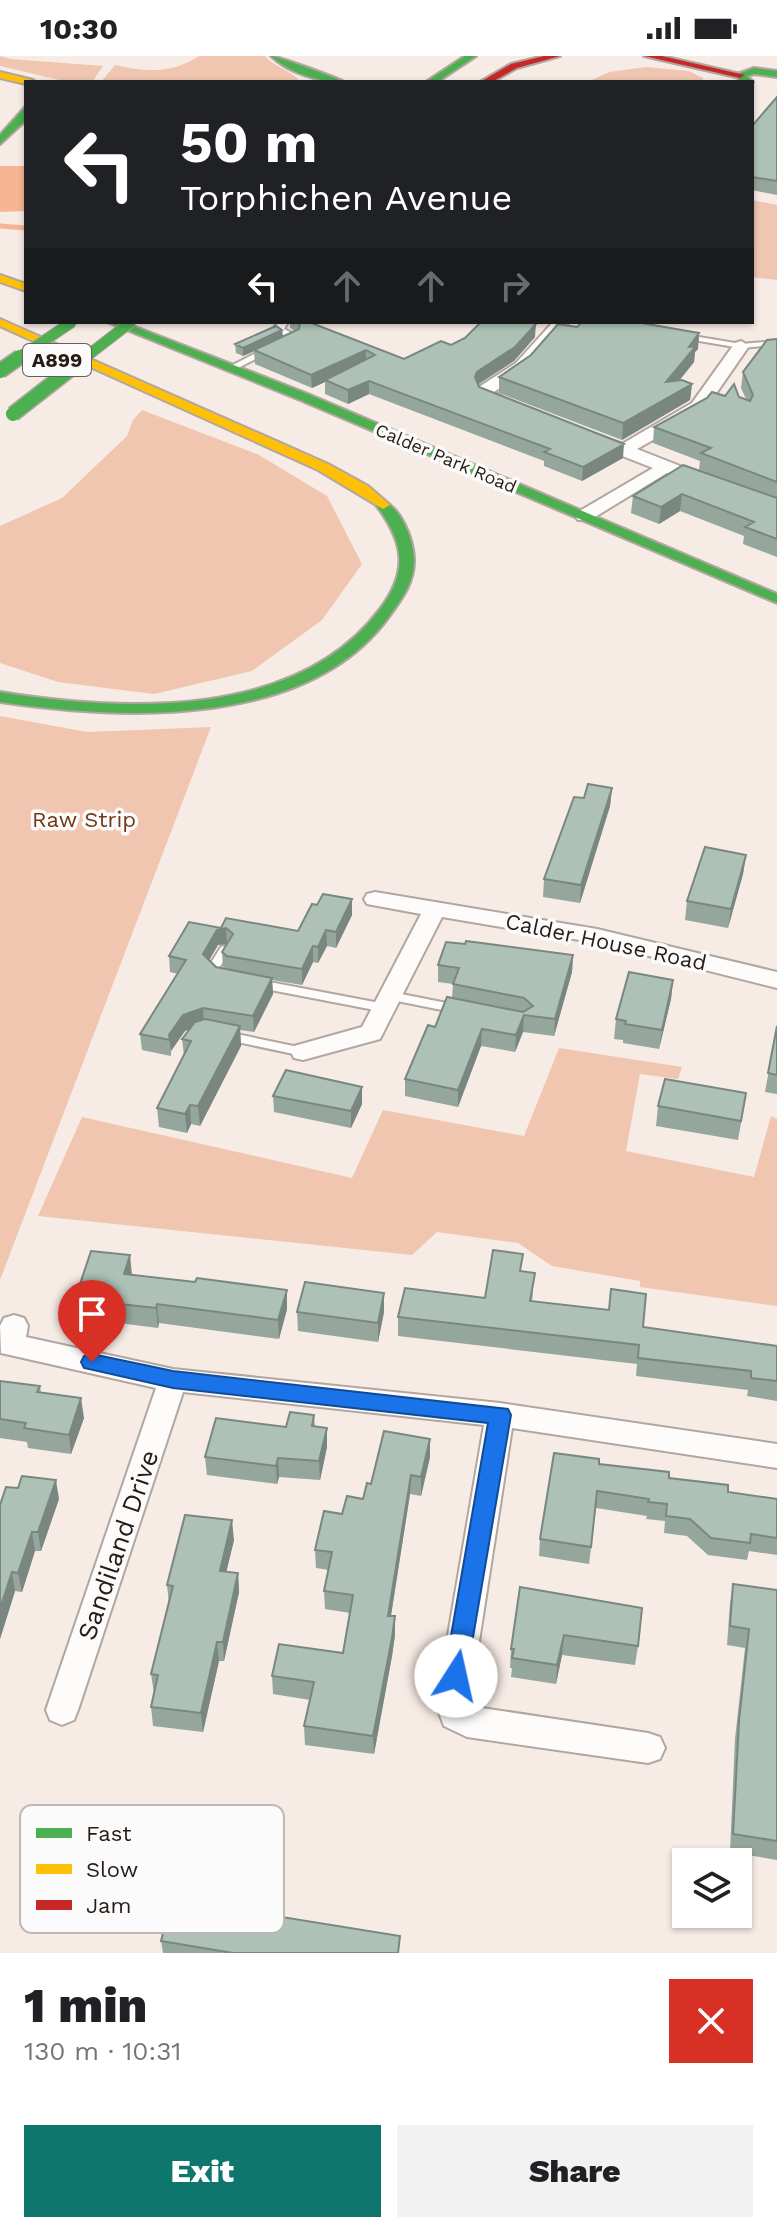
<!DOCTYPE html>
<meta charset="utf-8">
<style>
:root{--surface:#fff;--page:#f2f2f2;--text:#202124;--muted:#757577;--accent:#0f766e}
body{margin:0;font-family:"Work Sans",sans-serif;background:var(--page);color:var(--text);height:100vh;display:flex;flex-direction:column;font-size:30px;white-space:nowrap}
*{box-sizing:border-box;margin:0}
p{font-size:26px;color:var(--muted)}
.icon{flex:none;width:44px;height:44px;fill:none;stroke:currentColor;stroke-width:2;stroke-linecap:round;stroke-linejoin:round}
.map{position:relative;height:1897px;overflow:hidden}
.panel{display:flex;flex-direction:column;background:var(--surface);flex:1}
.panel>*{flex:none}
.hud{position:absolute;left:24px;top:24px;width:730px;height:244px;border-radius:0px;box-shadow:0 2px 6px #0004;background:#202124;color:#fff;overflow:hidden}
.controls{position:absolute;left:672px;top:1792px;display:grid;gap:16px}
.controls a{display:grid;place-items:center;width:80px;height:80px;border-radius:0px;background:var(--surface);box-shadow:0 2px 6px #0004;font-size:40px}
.pin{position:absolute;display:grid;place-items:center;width:68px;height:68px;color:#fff;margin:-82px -34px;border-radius:50% 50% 50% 0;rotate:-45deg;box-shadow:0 0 8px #0007}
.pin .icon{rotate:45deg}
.me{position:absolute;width:88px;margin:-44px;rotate:10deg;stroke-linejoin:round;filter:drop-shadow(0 0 6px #0008)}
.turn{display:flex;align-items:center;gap:28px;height:168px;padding:0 24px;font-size:36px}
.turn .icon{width:104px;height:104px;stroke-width:2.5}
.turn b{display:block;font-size:56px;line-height:68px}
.lanes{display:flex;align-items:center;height:76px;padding:0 24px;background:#0003;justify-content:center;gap:40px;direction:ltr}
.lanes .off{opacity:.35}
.round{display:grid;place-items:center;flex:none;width:84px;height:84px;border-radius:0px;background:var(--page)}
.overview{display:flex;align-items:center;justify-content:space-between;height:136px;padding:0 24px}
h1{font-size:48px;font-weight:800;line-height:60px}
.primary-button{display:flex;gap:16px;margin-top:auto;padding:16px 24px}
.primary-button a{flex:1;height:92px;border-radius:0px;background:var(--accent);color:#fff;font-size:32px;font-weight:800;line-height:92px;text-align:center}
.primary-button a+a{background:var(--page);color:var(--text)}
.status{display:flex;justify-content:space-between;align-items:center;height:56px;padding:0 40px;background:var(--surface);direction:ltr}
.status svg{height:22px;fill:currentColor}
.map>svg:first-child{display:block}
.green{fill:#f0c6b1}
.water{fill:#f8b594}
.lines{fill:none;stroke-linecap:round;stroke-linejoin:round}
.stream{stroke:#f8b594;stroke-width:5}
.lane-casing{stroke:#b2a6a1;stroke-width:4}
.street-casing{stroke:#b2a6a1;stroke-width:4}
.fast-casing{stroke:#b2a6a1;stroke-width:4}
.slow-casing{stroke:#b2a6a1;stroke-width:4}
.jam-casing{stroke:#b2a6a1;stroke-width:4}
.lane{fill:#fefcfb;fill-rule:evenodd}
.street{fill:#fefcfb;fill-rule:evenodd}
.fast{fill:#4caf50;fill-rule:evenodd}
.slow{fill:#ffc107;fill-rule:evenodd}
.jam{fill:#c62828;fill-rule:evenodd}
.fast-bridge-far1-casing{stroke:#b2a6a1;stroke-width:12;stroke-linecap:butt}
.fast-bridge-casing{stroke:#b2a6a1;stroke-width:17;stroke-linecap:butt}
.fast-bridge-far1{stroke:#4caf50;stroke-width:10}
.fast-bridge{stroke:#4caf50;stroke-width:14}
.wall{fill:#95a69d;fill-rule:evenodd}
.shaded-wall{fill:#798780}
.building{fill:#adc1b7;stroke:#798780;stroke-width:2}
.route{fill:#1a73e8;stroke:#114b97;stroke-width:2}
.labels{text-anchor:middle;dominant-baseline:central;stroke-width:7;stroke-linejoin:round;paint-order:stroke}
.far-street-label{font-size:18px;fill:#281b14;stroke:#fbfbfb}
.shield{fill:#fbfbfb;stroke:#675e59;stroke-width:2}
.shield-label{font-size:20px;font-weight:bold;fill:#281b14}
.park-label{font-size:22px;fill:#713818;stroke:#fbfbfb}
.street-label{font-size:22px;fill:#281b14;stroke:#fbfbfb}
.near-street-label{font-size:26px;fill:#281b14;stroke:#fbfbfb}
.key{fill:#fbfbfb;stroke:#bcb8b6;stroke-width:2}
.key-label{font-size:22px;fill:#281b14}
</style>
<div class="status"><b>10:30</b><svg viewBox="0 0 49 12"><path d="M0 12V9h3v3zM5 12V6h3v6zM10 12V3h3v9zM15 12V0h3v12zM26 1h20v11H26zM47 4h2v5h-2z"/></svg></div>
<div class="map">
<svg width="777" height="1897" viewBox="0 0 777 1897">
<rect width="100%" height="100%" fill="#f7ebe5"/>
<path class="green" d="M0,0L11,3L103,10L92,26H68L0,10Z
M199,0H265C275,12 289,13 300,25L101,26L115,9C146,16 172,18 199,0Z
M646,11L689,15L703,22V26H588L609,16Z
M752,144L777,149V224L752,221Z
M142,354L259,399L327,440L362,508L322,564L252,615L154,638L58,626L0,607V470L62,442L127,380L133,364Z
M0,660L87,676L211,671L0,1224Z
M559,992L682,1011L678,1023L640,1018L626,1095L754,1121L771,1060L777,1063V1250L640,1231V1225L552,1210L518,1187L437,1176L412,1199L38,1160L82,1061L352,1122L383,1054L524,1080Z"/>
<path class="water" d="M0,110H26V155L0,156Z"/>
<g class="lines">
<path class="stream" d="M0,170L26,172"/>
<defs>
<path id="lane" d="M281,266H288L284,273L298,280V284L285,287V283L289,282L277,276L275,270Z
M699,281L741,288L777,285V289L741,292L699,285Z
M264,293L271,295L234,314L227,312Z
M225,890L231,894L219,912L227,920L221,924L217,923L207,913L221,891Z
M259,924L385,948L391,952L385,956L255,931L253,928L255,925Z
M391,936L457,949L463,953L457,957L387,943L385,940Z
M227,976L303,992L309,996L303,1000L223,983L221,980Z"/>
<path id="street" d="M553,266H569L528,313L494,336L517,350L515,354H503L481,344L477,334L479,331L516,307Z
M741,285L749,290L704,355L637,393L708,421L711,425L708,429H696L667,417L590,464H578L575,460L578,456L653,412L589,387L587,383L589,379L595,378L622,388L692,347L735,287Z
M375,836L597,873L777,916V932L597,887L442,861L380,983L303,1004L294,1002L291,996L294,990L362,971L421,858L367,848L364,843L367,838Z
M14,1259L24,1262L28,1270L26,1281L173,1313L500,1347L777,1388V1412L512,1372L469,1650L648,1677L660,1681L665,1692L660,1703L648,1707L467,1681L444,1670L436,1649L484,1369L183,1336L78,1654L74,1664L62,1669L50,1664L46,1654L156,1332L1,1297L0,1270L4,1262Z"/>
<path id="fast" d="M271,0C277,0 337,22 344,26C319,26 289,17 271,0Z
M465,0H476L437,26H426Z
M754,12L777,15V21L754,18L747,20L753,26L752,27L742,26L735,19Z
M26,50L25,65L0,88V79Z
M107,266H123L308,338L777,538V547L300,344Z
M383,445C401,452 413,483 414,502C415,526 402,543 388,562C306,673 122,664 0,646V636C123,656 297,664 380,553C409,515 404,486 376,449Z"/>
<path id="slow" d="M0,16L33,24L35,26L26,28L0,22Z
M0,219L26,228V235L0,226Z
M0,263L328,408L368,430L390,449L383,453L318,414L0,270Z"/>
<path id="jam" d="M544,0H560L517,12L492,26H480L511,8Z
M644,0H662L745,19L740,22Z"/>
</defs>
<use href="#lane" class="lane-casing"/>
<use href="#street" class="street-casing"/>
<use href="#fast" class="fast-casing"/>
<use href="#slow" class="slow-casing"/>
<use href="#jam" class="jam-casing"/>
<use href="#lane" class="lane"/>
<use href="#street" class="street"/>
<use href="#fast" class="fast"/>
<use href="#slow" class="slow"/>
<use href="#jam" class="jam"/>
<defs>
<path id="fast-bridge-far1" d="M17,303L72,266
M83,303L131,266"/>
<path id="fast-bridge" d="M0,315L20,301
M13,358L86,301"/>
</defs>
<use href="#fast-bridge-far1" class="fast-bridge-far1-casing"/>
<use href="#fast-bridge" class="fast-bridge-casing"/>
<use href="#fast-bridge-far1" class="fast-bridge-far1"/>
<use href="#fast-bridge" class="fast-bridge"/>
</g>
<path class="wall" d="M777,41V139L752,134V70Z
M290,266H309L404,303L451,289L535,281L514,305L478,329L479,331L623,402L582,425L544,410V405L369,338L348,348L325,338V326L312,332L255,308L254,295L243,300L236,297L235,288L282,274L283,281L295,275L290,272Z
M777,283V501L743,488L744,480L680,455L659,468L631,457L633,440L726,424L699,414L700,405L653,387L654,371L725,340L739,341L746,343L741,332L743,316Z
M698,293L695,296L694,306L679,325L692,328L690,344L622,384L499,337V321L531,299Z
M612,732L610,750L580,847L543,841L544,823Z
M746,799L743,818L728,872L685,864L687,845Z
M352,843V859L336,892L327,890L318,907L313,906L302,929L272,924L273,938L254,976L240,974L241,990L200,1070L191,1068L187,1077L159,1071L157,1052L184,1000L182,983L190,973L185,975L171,995V1000L142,994L140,978L178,918L170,916L169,900L221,872L298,875L317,849ZM227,888L222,896L223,911L225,913L216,911L209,904L218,889Z
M465,888L573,899L572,916L554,980L523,976L515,996L481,990L458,1051L405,1040V1023L452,942L453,928L438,926V909Z
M673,924L671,943L659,993L623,987V984L614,983L616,963Z
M777,970V1038L765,1036Z
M273,1040L362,1048L351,1072L274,1056Z
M658,1050L743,1056L738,1084L656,1070Z
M522,1215L533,1236L532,1245L643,1271L777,1290V1345L747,1340L748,1334L636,1320L637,1308L398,1280V1261L485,1242Z
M132,1219L287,1253L279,1283L159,1267L158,1272L78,1262L75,1243Z
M384,1237V1256L378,1286L298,1275L297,1256Z
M0,1325L40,1330L41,1337L84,1362L71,1398L28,1392L27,1386L0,1382Z
M314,1359L315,1371L327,1372V1391L320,1424L279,1421L277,1428L207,1419L205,1401L286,1371Z
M430,1383V1401L421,1440L410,1438L391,1560H395V1579L392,1600L374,1698L305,1689L304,1670L310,1644L273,1638L272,1620L343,1597L350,1557L325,1553L324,1535L329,1514L316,1512L315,1494L342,1458L363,1443L371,1428Z
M599,1408L669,1422L728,1436L777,1443V1499L749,1495L747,1504L708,1499L687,1480L664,1477L665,1465L646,1463L647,1460L596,1452L589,1508L539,1500L540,1483Z
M59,1443L41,1495H35L22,1536L15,1535L0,1583V1449Z
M234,1484L226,1516L238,1517L239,1536L224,1605H219L203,1676L153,1670L151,1651L154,1638L151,1618L169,1548L167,1529Z
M733,1528L777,1534V1804L730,1796L735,1683L745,1592L727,1589L730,1547Z
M520,1531L638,1590L635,1609L562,1599L556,1628L511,1621L512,1612H510L511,1593Z
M121,1794L124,1813L110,1874L37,1865L33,1847Z
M248,1843L249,1855L400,1897H163L161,1885Z"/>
<path class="shaded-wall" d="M536,268L535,281L514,305L476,329L475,321L477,316Z
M282,274L283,282L243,300V292Z
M699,277L698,293L695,296L694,306L665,342L666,326Z
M366,294V307L325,324V326L312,332L311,319Z
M369,325V338L348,348V334Z
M692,328L690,344L622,384L623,367Z
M624,388L623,402L582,425L583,411Z
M682,438L680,455L659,468L661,451Z
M612,732L610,750L580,847L581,829Z
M746,799L743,818L728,872L731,853Z
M352,843V859L336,892V876Z
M226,872L227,888L218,889L204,913L203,898L217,874Z
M326,874L327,890L318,907V891Z
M313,890V906L302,929V913Z
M573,899L572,916L554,980L555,963Z
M272,922L273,938L254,976L253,960Z
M673,924L671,943L659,993L662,974Z
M203,952L204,968L185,975L171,995L169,979L183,959Z
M524,959L523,976L515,996L516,979Z
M240,970L241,990L200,1070L198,1050Z
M482,973L481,990L458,1051V1034Z
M362,1031V1048L351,1072V1055Z
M190,1049L191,1068L187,1077L185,1058Z
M130,1199L132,1219L124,1218Z
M287,1234V1253L279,1283L278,1264Z
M384,1237V1256L378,1286V1267Z
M157,1248L159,1267L158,1272L156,1252Z
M81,1342L84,1362L71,1398L69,1379Z
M327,1372V1391L320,1424L319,1405Z
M430,1383V1401L421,1440V1421Z
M278,1402L279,1421L277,1428L276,1410Z
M411,1419L410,1438L388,1578V1560Z
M56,1424L59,1443L41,1495L38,1476Z
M232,1464L234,1484L222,1534L220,1515Z
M32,1476L35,1495L22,1536L18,1517Z
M12,1516L15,1535L0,1583V1553Z
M238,1517L239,1536L224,1605L223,1586Z
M395,1560V1579L392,1600L374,1698L373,1680Z
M564,1579L562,1599L556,1628L557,1609Z
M217,1586L219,1605L203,1676L201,1657Z
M121,1794L124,1813L110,1874L107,1856Z"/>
<path class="building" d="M777,41V125L752,121V70Z
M300,266H309L404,303L441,285L451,289L465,282L481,266H530L536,268L515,291L477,316L475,321L479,331L624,388L583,411L544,396L550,393L369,325L348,334L325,324L375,299L366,294L311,319L254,294L299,273Z
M582,266H636L699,277L689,291L696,290L666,326L682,324L692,328L623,367L499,321L531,299L558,268L577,271Z
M276,270L282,274L243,292L235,288Z
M777,283V426L701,397L711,392L654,371L707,342L712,336L725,340L734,328L739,341L750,345L753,339L743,316L767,284Z
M683,409L777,442V483L745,471L754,466L682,438L661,451L633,440Z
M588,728L612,732L581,829L544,823L574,741L584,742Z
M705,791L746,799L731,853L687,845Z
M323,838L352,843L336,876L326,874L318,891L313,890L302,913L227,900L222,896L233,878L226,872L217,874L203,898L216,911L272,922L253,960L203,952L183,959L169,979L170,984L140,978L186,904L169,900L189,866L221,872L226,862L298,875L312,848L317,849Z
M466,885L573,899L555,963L524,959L516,979L482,973L458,1034L405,1023L428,969L435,971L447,941L523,956L533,950L524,942L453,928L459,912L438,909L446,886L465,888Z
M629,916L673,924L662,974L625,968L626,965L616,963Z
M205,963L240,970L198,1050L190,1049L185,1058L157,1052L191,985L182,983L195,966Z
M777,970V1019L768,1017Z
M286,1014L362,1031L351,1055L273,1040Z
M665,1023L746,1037L741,1065L658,1050Z
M493,1194L523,1198L520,1215L535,1217L530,1245L609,1254L611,1233L646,1238L643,1271L777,1290V1325L751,1322V1315L638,1302L639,1289L398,1261L405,1232L485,1242Z
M91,1195L130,1199L124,1218L195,1226L197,1222L287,1234L278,1264L157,1248L156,1252L75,1243Z
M305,1226L384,1237L378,1267L297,1256Z
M0,1325L40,1330L37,1336L81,1342L69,1379L24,1372L26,1367L0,1363Z
M290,1356L314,1359L312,1370L327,1372L319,1405L278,1402L276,1410L205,1401L216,1362L286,1371Z
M384,1375L430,1383L421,1421L411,1419L388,1560H395L392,1582L373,1680L304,1670L314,1626L272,1620L279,1588L343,1597L353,1539L324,1535L332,1496L315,1494L324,1455L342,1458L347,1440L363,1443L367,1427L371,1428Z
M554,1397L599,1403V1408L669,1416V1422L728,1429V1436L777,1443V1482L751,1478L750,1487L711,1482L690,1463L666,1460L667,1448L648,1446L649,1443L597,1435L591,1491L540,1483Z
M22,1420L56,1424L38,1476H32L18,1517L12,1516L0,1553V1449L6,1431L18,1432Z
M185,1459L232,1464L220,1515L238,1517L223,1586H217L201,1657L151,1651L158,1619L151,1618L173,1530L167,1529Z
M733,1528L777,1534V1785L733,1778L739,1665L749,1573L730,1570Z
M520,1531L642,1552L638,1590L564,1579L557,1609L512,1602L514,1593H511Z
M175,1831L248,1843L245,1855L400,1880L398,1897H233L161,1885Z"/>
<path class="route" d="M92,1298L173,1315L508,1353L511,1359L465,1628L456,1631L448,1628L444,1620L488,1367L173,1332L84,1312L81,1306L84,1300Z"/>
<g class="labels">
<g class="far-street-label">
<text transform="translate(446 402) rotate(23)">Calder Park Road</text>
</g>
<rect class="shield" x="23" y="288" width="68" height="32" rx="6"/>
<g class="shield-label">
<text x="57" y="304">A899</text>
</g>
<g class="park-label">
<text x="84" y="763">Raw Strip</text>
</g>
<g class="street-label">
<text transform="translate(606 886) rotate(12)">Calder House Road</text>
</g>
<g class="near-street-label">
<text transform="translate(118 1489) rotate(-71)">Sandiland Drive</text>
</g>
</g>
<rect x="20" y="1749" width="264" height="128" rx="12" class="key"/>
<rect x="36" y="1772" width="36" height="10" fill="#4caf50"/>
<rect x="36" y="1808" width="36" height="10" fill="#ffc107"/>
<rect x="36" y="1844" width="36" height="10" fill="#c62828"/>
<g class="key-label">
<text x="86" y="1785">Fast</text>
<text x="86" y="1821">Slow</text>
<text x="86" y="1857">Jam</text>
</g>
</svg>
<div class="controls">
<a><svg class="icon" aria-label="layers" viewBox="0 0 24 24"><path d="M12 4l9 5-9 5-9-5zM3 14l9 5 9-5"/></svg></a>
</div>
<div class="pin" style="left:92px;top:1306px;background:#d93025"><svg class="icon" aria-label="arrive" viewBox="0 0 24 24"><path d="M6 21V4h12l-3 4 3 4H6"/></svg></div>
<svg class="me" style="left:456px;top:1620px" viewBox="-20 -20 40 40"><circle r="19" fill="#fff"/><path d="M0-13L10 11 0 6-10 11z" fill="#1a73e8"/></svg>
<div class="hud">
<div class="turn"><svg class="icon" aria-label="left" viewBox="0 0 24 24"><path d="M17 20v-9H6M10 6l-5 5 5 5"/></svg><div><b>50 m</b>Torphichen Avenue</div></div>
<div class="lanes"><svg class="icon" aria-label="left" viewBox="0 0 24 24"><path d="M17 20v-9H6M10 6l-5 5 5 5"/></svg><svg class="icon off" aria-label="ahead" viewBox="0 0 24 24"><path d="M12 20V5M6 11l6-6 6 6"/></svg><svg class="icon off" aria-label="ahead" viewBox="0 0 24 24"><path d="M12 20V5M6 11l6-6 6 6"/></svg><svg class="icon off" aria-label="right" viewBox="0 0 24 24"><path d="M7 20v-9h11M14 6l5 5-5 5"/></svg></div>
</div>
</div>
<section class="panel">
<div class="overview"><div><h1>1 min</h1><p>130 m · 10:31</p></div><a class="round" style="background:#d93025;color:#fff"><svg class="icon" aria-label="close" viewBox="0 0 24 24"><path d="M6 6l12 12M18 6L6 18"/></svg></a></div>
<div class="primary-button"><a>Exit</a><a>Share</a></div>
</section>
